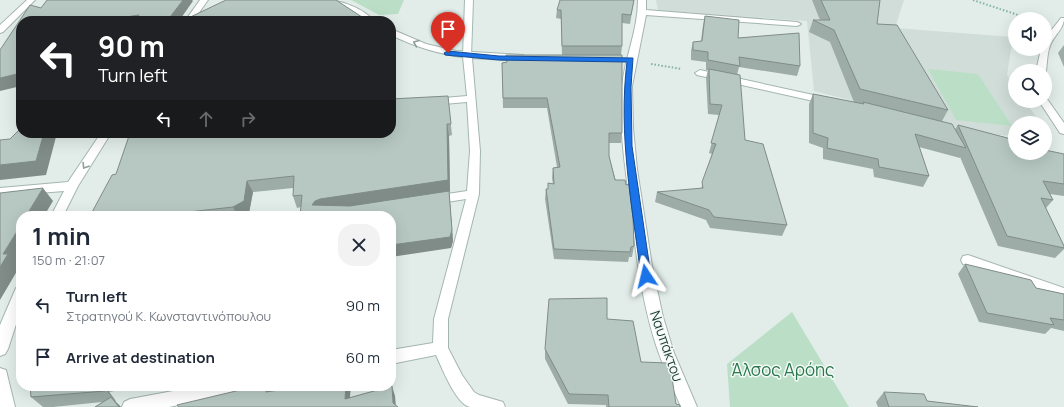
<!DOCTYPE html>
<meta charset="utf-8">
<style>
:root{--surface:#fff;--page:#f2f2f3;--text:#1f2937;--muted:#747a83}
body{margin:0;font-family:Manrope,sans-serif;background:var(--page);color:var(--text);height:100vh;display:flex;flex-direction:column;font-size:15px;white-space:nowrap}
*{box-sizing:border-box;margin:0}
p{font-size:13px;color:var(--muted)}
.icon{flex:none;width:22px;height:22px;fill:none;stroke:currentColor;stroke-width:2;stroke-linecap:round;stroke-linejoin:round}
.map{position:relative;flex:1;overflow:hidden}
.side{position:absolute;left:16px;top:211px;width:380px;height:180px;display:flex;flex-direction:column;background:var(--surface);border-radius:16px;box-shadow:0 4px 16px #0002}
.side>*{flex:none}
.banner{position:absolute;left:16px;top:16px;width:380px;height:122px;border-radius:16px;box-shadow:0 4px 16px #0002;background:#202124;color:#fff;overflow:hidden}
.controls{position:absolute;left:1008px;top:12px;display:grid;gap:8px}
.controls a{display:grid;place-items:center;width:44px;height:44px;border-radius:50%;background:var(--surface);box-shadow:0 4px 16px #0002;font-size:20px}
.pin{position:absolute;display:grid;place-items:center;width:34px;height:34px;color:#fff;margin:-41px -17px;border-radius:50% 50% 50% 0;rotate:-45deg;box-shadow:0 0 4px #0007}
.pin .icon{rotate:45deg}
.me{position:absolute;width:44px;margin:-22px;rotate:350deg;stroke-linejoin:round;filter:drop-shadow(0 0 3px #0008)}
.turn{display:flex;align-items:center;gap:14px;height:84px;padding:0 16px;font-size:18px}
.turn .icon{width:52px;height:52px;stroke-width:2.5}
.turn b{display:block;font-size:28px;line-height:34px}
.lanes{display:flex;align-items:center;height:38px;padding:0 16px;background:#0003;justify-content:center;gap:20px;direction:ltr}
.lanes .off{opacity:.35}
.round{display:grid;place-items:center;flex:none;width:42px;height:42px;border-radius:16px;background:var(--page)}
.headline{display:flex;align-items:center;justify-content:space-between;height:68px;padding:0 16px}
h1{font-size:24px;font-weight:700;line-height:30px}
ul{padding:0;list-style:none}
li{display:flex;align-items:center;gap:12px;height:52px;padding:0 16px}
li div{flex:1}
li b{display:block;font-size:15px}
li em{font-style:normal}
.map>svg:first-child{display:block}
.built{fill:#d0ddd8}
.green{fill:#badfc6}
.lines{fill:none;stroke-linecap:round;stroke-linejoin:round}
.street-casing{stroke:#a4b5b1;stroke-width:2}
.secondary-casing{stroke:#a0b9b2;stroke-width:2}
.path{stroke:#82b1a5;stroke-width:2;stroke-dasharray:1.5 2;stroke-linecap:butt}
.street{fill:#fff;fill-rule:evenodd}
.secondary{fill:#fff;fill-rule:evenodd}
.wall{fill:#9daca7}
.shaded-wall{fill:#808c88}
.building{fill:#b7c8c2;stroke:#808c88}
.oneway{stroke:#909f9c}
.route{fill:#1a73e8;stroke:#114b97}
.labels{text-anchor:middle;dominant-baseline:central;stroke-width:3;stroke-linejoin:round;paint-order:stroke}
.street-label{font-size:14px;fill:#213f39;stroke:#f3f9f6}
.near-park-label{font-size:17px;fill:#2a774c;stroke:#f3f9f6}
</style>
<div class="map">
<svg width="1064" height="407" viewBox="0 0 1064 407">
<rect width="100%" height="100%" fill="#e2ede9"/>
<path class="built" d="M656,0H904L895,28L1013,37L1007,75L1015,87V101H1025L1040,123H1015V136L982,134L814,91L807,21L658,10Z"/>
<path class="green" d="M351,0H404L398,14L379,15Z
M928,69L978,74L1012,126L956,120Z
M792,312L849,407H730L727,364Z"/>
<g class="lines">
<defs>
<path id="street" d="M27,0H35L3,32L0,33V25Z
M200,0H208L193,21H185Z
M324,0C341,0 363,8 374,21H365L354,14Z
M638,0H646V10L797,22L801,24L797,26L646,15L632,86L633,128L637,169L652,266L663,317L674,353L697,407H681C672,386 662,364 655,342C640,294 635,245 629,196C624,160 619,123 622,86C625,57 638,30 638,0Z
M1061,18H1064C1064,30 1052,36 1049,49C1047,56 1047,64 1046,71H1036L1041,49H1045L1046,37Z
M391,29L426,44L456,51L523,55L527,58L523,61L472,58L480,151L479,194L448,319V348L462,375L474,392L479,395L503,402L505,407C495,407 481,407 470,407C456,404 442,368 436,355L391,364V350L433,343L434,319L466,199L434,204L430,203L428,200L430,197L434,196L467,191L470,151L467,102L432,105L427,102L432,99L467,96L463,57C437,54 414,46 391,35Z
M700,70L827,98L832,101L827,104L697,75L695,73Z
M1045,98L1047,99L1064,123V134L1060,133L1039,101H1045Z
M101,133H111L78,186L63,216H51L64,191L0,196V188L68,182Z
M968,255L1064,288V300L963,264L961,260L963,256Z
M21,286V309L8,349L5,354L0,356V325L16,288Z
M0,368L6,370L15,407H0Z
M200,386H246L244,391L238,393L169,407H122L124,402L130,399Z"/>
<path id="secondary" d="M465,0H473L471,56L467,59L463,56Z"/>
</defs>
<use href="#street" class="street-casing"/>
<use href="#secondary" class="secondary-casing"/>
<path class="path" d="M973,0L1030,19
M651,64L682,69"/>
<use href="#street" class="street"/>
<use href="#secondary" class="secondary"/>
</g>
<path class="wall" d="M634,0L630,24L622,23V46L621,55L622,133L621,143H609V156L634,246L632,257H629L628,262L554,259L545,199L546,189H548V183L553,184L552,178L553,168L557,167L547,108H503L502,63L507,62L506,55H562L561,19L556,18L557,10Z
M812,0H880L877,24L948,110L942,121L955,129L958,125L1015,153L1064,154V196L1050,194L1053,200L1046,208L1064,246V249L1055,258L998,246L960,157V158L919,147L929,176L923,187L874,177L873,169L823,159V148L809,143V104L813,94L854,102L830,42L809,32L813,20H820Z
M705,16L738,38L800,66L797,76L739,67L737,75L745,140L787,225L782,236L710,228L706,220L655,202L657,192L701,189L712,154L709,153L719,115L708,114L706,78L708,70H706V62L691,60V51L693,42L701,41L703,25Z
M1064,45V67L1058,53Z
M394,82L396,92V99L449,107L452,135L449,136L450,192H449L450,203L453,241L451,248L301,207L297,208L293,196V188L253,192L249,213L243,216H90L116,174Z
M965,264L1036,288L1064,294V331L1051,328L1045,334L979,322L958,274Z
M607,319L676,404L680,407H606V405L568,404L545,359V349Z
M30,386H143L109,392L116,401H115L121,407H95L102,402L53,407H43L31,397Z
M884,392L927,401L978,407H878L876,402Z"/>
<path class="shaded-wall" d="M183,0H192L193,1L179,21H167Z
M139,15L141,21H99Z
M21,73V86L0,91V78Z
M394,82L396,92V101L391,103V91Z
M447,124L449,136L450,192H449L450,203L453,241L451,248L391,257V245L312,205L315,201Z
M44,133H57L46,175L0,180V165Z
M247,181L253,192L249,213L243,216H237L233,207Z
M43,188L53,201L44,216H26Z
M21,225V256L17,263L20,266L0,300V267L3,254Z
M21,331V336L17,333Z
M102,386H103L109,392L116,401Z
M266,386H267L272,394L266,392Z
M346,386H351L349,407L345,399Z
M392,386L395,396L396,407L393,403Z
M111,397L121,407H119Z"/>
<path class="building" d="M47,0H183L167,21H135L139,15L99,21H21V73L0,78V50L30,5L41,8Z
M226,0H336L368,21H182Z
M560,0H634L631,15L622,14V46H562L561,10H557Z
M821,0H880L877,24L897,25L948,110L860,89L834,30L813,20H830Z
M705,16L739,20L738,38L799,33L800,66L739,57L740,66L708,60V52L693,50V42L702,41Z
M506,55H622V133H609V156L615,180H625L626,185L629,184L633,218L634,246L631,247L630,252L554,249L546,189H548V183L554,184L553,168L560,167L547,98H503L502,63L507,62Z
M709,69L740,75L745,140L763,144L787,225L714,217L709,210L657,192L703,188L702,182L716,144L711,143L722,105L710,104Z
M391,82H394V90L391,91Z
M813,94L864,104L863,102L952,124L966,148L915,134L929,176L879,167L878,159L827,148L828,138L813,133Z
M448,96L451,124H447L448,180L320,199L315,201L312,205L350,206L449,191L452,230L450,237L391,245V216H300L302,195L293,196L294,176L247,181L244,201L233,207L188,212L187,216H90L112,175L116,174L130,133H391V99Z
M958,125L1015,140V153H1045V150L1064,154V184L1043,181L1053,200L1041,198L1064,246V248L1007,236Z
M21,128V133H44L36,161L0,165V140L10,139Z
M43,188L26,216H21V225L3,254H8L0,267V193Z
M965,264L1031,280L1036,288L1064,294V320L1050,318L1054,325L987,313Z
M607,298V319L633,321L641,362L668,363L671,371L676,404L680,405V407H609L608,395L569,394L545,349L549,299Z
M21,322V331L17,333Z
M30,386H102L105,391L31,397Z
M257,386H266V392L305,386H346L345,399L392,386L393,403L398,407H179L177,405Z
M884,392L924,394L927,401L978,407H889Z
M111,397L119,407H95Z"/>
<defs><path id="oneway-chevron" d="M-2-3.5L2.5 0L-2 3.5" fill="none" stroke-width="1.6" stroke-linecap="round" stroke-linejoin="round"/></defs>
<g class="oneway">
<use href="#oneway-chevron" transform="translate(416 43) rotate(-159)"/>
<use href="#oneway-chevron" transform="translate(85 166) rotate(122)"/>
</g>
<path class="route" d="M448,51L499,56L633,58L631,87L632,146L651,276L650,279H643L641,276C632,205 618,134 627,62L499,60L445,55L444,53Z"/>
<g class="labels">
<g class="street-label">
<text transform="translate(667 346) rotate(71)">Ναυπάκτου</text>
</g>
<g class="near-park-label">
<text x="783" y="369">Άλσος Αρόης</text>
</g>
</g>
</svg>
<div class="controls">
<a><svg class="icon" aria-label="sound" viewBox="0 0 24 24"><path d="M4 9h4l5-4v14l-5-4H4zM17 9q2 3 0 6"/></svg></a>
<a><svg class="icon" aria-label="search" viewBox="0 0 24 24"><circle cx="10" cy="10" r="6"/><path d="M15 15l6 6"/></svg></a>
<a><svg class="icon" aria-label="layers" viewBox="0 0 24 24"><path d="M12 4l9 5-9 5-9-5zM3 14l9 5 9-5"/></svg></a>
</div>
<div class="pin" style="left:448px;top:53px;background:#d93025"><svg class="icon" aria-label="arrive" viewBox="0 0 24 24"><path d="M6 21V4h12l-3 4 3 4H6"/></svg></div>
<svg class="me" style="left:646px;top:276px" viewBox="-20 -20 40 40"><path d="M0-17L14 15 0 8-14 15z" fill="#1a73e8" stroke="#fff" stroke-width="4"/></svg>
<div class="banner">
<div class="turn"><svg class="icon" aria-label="left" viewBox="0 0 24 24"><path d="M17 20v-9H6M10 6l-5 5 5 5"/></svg><div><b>90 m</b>Turn left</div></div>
<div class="lanes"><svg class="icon" aria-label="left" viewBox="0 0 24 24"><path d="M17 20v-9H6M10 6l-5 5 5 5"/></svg><svg class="icon off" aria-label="ahead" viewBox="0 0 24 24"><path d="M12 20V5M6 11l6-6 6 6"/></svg><svg class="icon off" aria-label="right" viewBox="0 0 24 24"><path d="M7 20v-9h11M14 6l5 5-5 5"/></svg></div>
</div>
<section class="side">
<div class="headline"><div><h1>1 min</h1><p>150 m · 21:07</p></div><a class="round"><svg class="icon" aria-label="close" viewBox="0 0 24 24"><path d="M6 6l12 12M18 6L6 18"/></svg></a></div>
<ul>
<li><svg class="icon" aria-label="left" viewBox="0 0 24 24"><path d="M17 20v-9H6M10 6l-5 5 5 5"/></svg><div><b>Turn left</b><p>Στρατηγού Κ. Κωνσταντινόπουλου</p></div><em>90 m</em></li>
<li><svg class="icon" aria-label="arrive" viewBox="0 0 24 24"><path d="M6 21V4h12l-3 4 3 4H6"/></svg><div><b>Arrive at destination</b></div><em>60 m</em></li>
</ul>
</section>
</div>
